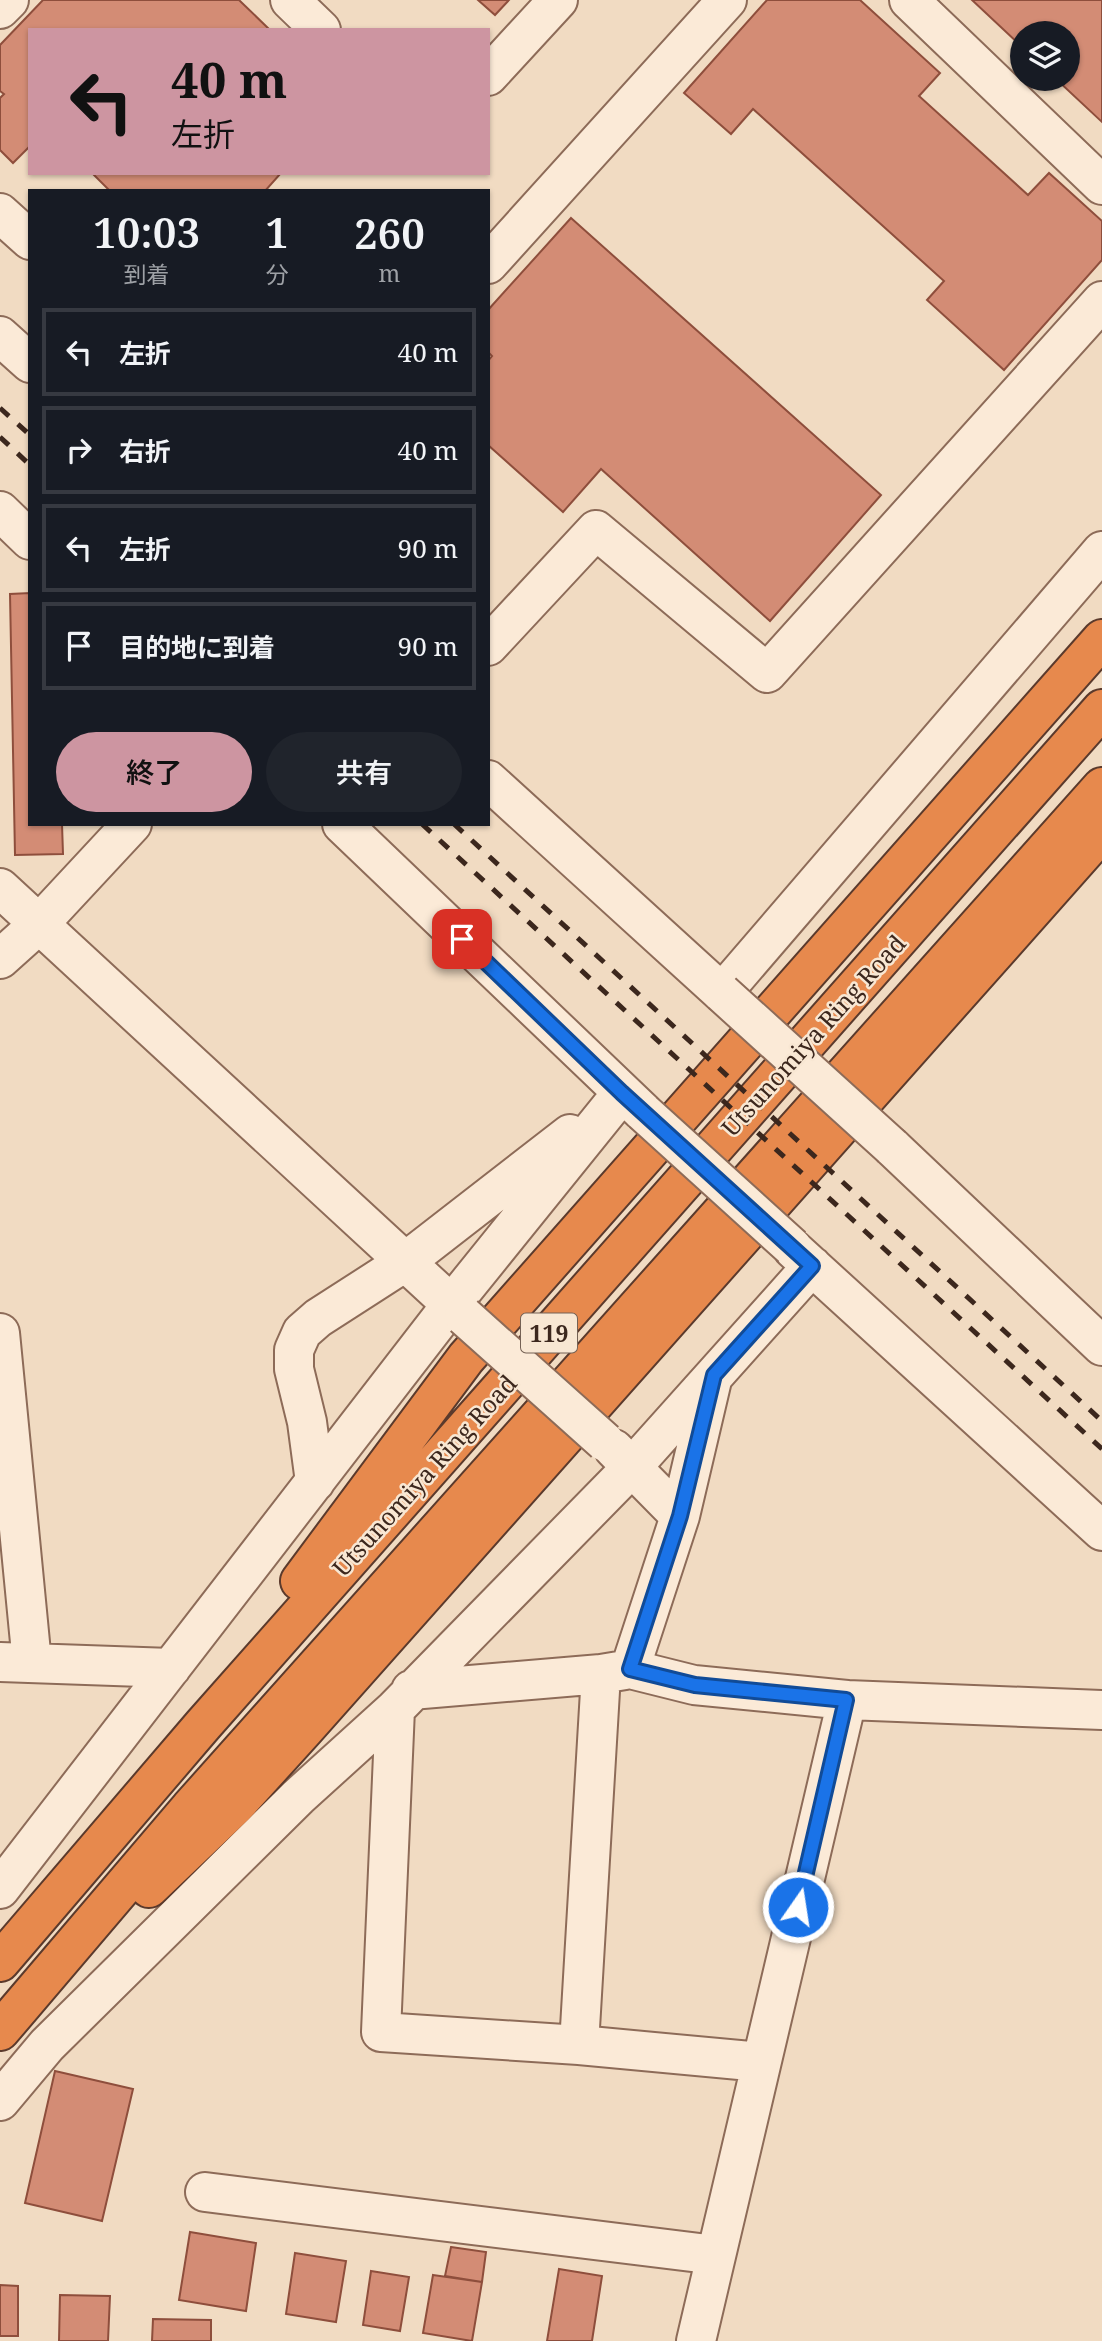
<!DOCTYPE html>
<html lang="ja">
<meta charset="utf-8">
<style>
:root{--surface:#171b24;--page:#20242c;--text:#f1f3f6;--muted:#9ea1a6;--line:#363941;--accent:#cd95a1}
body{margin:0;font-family:"Noto Serif","Noto Sans JP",serif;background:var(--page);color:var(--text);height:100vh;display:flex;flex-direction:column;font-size:26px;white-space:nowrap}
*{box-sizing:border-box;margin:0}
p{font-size:23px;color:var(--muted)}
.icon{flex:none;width:38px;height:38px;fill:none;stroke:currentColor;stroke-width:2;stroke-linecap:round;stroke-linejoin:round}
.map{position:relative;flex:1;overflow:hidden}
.side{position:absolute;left:28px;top:189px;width:462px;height:637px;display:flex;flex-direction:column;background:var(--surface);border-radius:0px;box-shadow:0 2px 5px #0004}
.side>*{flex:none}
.top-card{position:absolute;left:28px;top:28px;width:462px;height:147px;border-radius:0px;box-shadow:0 2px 5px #0004;background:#cd95a1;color:#111;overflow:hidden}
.buttons{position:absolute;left:1010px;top:21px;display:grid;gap:14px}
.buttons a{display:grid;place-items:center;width:70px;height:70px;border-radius:50%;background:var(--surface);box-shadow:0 2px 5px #0004;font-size:35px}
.pin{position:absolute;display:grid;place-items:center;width:60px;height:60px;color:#fff;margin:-30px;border-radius:14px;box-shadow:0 4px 10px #0006}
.me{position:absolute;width:77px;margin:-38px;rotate:13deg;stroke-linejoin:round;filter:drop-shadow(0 0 5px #0008)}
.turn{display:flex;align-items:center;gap:24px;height:147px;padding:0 28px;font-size:32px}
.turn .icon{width:91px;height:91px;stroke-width:2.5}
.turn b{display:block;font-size:49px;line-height:60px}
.eta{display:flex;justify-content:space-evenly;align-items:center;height:119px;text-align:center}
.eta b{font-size:42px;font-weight:600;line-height:49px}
.cta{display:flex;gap:14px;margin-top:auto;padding:14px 28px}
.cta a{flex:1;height:80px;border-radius:42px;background:var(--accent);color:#111;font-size:28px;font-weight:600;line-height:80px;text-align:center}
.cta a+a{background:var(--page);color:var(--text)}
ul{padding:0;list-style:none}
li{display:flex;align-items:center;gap:21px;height:88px;margin:0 14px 10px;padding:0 14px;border:4px solid var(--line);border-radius:0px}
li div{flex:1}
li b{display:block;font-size:26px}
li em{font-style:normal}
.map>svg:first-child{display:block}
.building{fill:#d38c75;stroke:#8e4e3c;stroke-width:2}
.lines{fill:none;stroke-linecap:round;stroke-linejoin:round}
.minor-casing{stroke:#8d6b58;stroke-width:42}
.highway-casing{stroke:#5b3a2c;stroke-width:42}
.minor{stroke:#fbead7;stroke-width:38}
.highway{stroke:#e7894d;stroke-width:38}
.rail{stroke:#3c271d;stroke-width:5;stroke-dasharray:12 12;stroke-linecap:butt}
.minor-bridge-casing{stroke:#8d6b58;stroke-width:42;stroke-linecap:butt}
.minor-bridge{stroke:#fbead7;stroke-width:38}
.route-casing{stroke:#114b97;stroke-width:18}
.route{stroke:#1a73e8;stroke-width:12}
.labels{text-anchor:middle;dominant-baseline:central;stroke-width:5;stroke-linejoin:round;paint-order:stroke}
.shield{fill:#f8e7d3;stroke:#746154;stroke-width:2}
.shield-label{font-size:23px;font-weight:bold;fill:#3c271d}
.street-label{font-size:24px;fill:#3c271d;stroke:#f8e7d3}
</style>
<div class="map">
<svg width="1102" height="2341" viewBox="0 0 1102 2341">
<rect width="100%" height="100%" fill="#f1dbc2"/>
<path class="building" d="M43,0H239L270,30H30V146L13,163L0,150V98L4,94L0,91V45Z
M478,0H509L495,15Z
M767,0H860L940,73L919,96L1028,195L1049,173L1102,221V260L1004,370L927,300L944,281L753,109L731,134L684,93Z
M972,0H1102V122L1056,79H1068V33H1022V47Z
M92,173H281L265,191H110Z
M571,218L881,495L770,621L601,469L563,512L488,445V361L492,356L488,352V310Z
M30,593V824H62L63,854L15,855L10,594Z
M55,2071L133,2089L102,2221L25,2203Z
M190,2232L256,2243L246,2311L179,2300Z
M451,2247L486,2252L482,2282L445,2276Z
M295,2253L346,2261L336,2322L286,2314Z
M559,2269L602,2276L592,2341H547Z
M371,2271L409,2277L400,2331L363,2325Z
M433,2275L482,2282L472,2341L423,2333Z
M0,2285L18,2286V2336H0Z
M60,2295L110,2296L108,2341H59Z
M153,2319L211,2320V2341H152Z"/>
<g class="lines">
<defs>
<path id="minor" d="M290,0L321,30
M909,0L1102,185
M0,9L9,0
M488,76L558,0
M0,213L30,240
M488,264L727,0
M0,336L30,363
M0,511L30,540
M488,646L596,530L767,673L1102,301
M488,780L722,993L1102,551
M342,824L642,1111
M0,888L464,1316
M0,959L39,924L132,824
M892,1147L1102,1346
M793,1249L1102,1531
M0,1333L32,1663
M614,1449L680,1516L630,1669L694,1685L847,1700L696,2341
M315,1482L307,1422L294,1369V1350L302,1332L318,1318L405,1262L570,1134
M680,1516L712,1380
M0,1662L171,1668
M411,1690L601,1674L625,1670
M847,1700L1102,1710
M395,1709L381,2032L579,2045L761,2062
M0,1889L451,1305L622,1093
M579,2045L601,1674
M0,2101L47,2045L298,1797L395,1709L633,1466L812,1266
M205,2192L716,2255"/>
<path id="highway" d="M300,1581L466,1358L1102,639
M149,1888L235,1806L304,1730L1102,832
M0,1962L203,1725L1102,709
M0,2031L190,1808L1102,787"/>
</defs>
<use href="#minor" class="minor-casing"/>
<use href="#highway" class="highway-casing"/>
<use href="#minor" class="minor"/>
<use href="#highway" class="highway"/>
<path class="rail" d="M0,408L30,435
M0,437L30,465
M422,824L1102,1449
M454,824L1102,1421"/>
<defs>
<path id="minor-bridge" d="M722,993L892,1147
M643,1112L792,1247
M464,1316L605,1442"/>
</defs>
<use href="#minor-bridge" class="minor-bridge-casing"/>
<use href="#minor-bridge" class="minor-bridge"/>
</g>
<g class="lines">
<defs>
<path id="route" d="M462,939L622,1093L812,1266L714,1375L680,1516L630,1669L695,1685L846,1700L798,1907"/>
</defs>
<use href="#route" class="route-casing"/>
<use href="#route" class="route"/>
</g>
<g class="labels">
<rect class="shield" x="521" y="1313.5" width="56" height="39" rx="5"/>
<g class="shield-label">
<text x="549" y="1333">119</text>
</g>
<g class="street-label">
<text transform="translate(813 1035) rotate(-48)">Utsunomiya Ring Road</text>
<text transform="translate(424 1475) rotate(-48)">Utsunomiya Ring Road</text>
</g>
</g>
</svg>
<div class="buttons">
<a><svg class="icon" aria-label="layers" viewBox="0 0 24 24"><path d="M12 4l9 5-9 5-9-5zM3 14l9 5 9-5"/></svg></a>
</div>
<div class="pin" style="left:462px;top:939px;background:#d93025"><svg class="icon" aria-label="arrive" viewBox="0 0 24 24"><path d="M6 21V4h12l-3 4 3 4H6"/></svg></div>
<svg class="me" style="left:798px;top:1907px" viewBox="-20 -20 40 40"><circle r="17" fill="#1a73e8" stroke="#fff" stroke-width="3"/><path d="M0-11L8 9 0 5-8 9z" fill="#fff"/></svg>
<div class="top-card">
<div class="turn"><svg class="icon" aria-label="left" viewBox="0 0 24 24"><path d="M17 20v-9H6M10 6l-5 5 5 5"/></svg><div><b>40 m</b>左折</div></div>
</div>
<section class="side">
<div class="eta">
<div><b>10:03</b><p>到着</p></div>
<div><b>1</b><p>分</p></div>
<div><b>260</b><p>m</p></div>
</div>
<ul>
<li><svg class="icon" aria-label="left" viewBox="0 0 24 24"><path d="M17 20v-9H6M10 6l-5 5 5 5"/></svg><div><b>左折</b></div><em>40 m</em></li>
<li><svg class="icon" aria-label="right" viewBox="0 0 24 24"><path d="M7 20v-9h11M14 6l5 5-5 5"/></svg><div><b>右折</b></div><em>40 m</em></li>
<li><svg class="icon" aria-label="left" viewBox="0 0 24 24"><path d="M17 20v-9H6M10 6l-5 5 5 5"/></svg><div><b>左折</b></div><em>90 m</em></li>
<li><svg class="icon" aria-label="arrive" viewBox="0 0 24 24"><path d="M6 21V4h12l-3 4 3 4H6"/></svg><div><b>目的地に到着</b></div><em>90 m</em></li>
</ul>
<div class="cta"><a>終了</a><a>共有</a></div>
</section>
</div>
